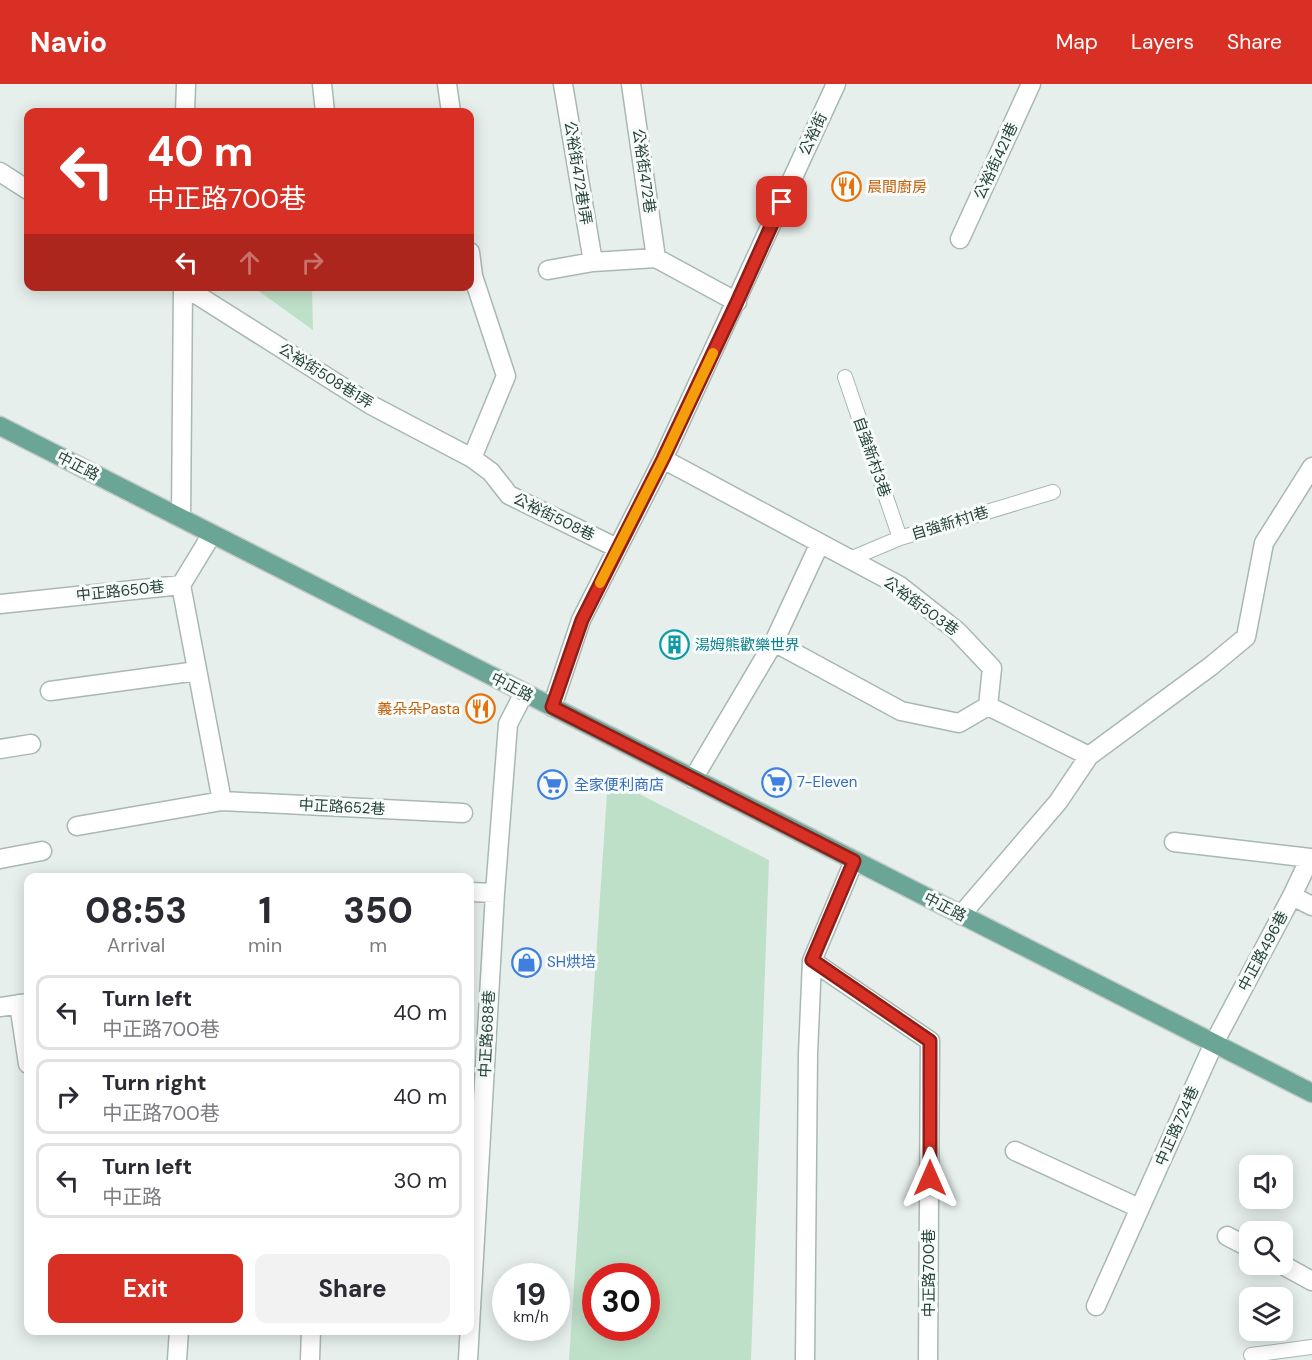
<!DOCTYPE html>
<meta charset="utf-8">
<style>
:root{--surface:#fff;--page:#f2f2f3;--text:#2b2b33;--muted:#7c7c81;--line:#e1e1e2;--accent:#d93025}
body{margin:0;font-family:"DM Sans","Noto Sans TC",sans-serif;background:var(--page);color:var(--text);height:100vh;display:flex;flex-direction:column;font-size:22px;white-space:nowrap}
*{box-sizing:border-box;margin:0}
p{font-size:20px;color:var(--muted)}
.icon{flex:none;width:33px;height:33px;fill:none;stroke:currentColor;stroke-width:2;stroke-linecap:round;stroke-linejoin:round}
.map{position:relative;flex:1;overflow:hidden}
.details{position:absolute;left:24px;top:789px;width:450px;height:462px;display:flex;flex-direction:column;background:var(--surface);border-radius:12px;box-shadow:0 3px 15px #0003}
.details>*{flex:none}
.banner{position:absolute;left:24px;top:24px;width:450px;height:183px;border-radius:12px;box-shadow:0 3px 15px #0003;background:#d93025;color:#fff;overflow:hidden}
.fabs{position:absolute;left:1239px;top:1071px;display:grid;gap:12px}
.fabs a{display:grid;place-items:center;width:54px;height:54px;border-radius:12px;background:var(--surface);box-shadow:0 3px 15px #0003;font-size:30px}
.speed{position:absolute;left:492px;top:1179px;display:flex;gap:12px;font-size:30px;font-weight:700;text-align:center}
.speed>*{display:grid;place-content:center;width:78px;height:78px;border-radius:50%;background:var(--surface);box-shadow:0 3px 15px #0003;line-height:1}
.speed small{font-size:15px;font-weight:400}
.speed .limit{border:9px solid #d22;background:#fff;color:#111}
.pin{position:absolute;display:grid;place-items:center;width:51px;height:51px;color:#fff;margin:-26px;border-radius:12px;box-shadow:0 3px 9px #0006}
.me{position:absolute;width:66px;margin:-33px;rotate:0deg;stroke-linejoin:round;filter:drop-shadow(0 0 4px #0008)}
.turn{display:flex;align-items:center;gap:21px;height:126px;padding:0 24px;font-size:27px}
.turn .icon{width:78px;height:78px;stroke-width:2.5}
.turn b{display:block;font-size:42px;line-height:51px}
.lanes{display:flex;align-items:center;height:57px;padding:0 24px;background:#0003;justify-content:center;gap:30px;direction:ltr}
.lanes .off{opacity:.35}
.eta{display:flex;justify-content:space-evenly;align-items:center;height:102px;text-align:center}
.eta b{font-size:36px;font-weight:800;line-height:42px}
.cta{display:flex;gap:12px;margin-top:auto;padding:12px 24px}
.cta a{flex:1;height:69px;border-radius:12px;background:var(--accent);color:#fff;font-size:24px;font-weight:800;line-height:69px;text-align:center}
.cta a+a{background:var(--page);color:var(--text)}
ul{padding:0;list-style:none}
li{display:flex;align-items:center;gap:18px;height:75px;margin:0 12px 9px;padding:0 12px;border:3px solid var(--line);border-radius:12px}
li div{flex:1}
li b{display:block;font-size:22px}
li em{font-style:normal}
header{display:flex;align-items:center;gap:36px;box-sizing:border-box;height:84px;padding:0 30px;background:var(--accent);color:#fff}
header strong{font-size:28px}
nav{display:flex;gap:33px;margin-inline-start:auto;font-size:21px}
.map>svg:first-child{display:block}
.green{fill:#bfe0c8;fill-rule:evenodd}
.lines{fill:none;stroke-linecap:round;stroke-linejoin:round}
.lane-casing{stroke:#a8b8b2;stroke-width:16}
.street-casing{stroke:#a8b8b2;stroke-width:21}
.primary-casing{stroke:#c2cac8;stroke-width:21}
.lane{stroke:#fff;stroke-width:14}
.street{stroke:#fff;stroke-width:18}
.primary{stroke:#6aa596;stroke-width:18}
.route-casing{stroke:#8d1f18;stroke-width:15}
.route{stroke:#d93025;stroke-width:10}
.slow{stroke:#f59e0b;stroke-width:10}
.labels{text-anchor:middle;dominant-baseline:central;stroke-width:6;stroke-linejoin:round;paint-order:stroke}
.street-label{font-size:15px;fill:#24423a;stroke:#f7fbf9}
.food-label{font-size:15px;fill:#c56008;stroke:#f7fbf9;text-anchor:start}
.culture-label{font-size:15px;fill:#0d838f;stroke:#f7fbf9;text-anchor:start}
.shop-label{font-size:15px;fill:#366cbe;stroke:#f7fbf9;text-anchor:start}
</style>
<header>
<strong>Navio</strong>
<nav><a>Map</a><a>Layers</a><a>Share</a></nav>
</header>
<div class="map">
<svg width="1312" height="1276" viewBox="0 0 1312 1276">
<rect width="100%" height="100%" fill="#e6efeb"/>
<path class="green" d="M253,203H312L313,246Z
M608,694L769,776L751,1276H569ZM596,1192H646V1244H596Z"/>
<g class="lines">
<defs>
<path id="lane" d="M845,293L900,454
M850,475L900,454L1053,408
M1251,1271L1312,1263"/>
<path id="street" d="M322,0L325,28
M447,0L451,28
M563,0L593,178
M631,0L656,174
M185,28L186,1
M0,88L28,106
M960,155L1031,0
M470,168L473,192L506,292L472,374
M548,186L593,178L656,174L737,218
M183,202L371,321L472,374L491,388L509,411L617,464
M663,375L900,502L957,547L992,584L988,622
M181,434L183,202
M181,501L222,717
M0,520L181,501L212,450
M774,558L901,627L959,639L988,622
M50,607L197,587
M988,622L1089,672L1211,582L1246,553L1264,459L1312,383
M552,623L581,536L663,375L836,0
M0,665L31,660
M693,695L774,558L820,459
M77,742L222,717L463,729
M1174,758L1310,774
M0,775L42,767
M470,808L495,809
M1292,812L1312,822
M961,831L1058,718L1089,672
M812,877L930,957L928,1276
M19,920L28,980
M0,923L28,919
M1015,1067L1139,1124
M1227,1152L1250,1164
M1281,1180L1312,1197
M1096,1222L1214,959L1292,812L1310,774H1312
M177,1276L179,1246
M310,1276L311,1246
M468,1276L495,809L508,640L524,609
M805,1276L808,970L812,877L854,777"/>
<path id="primary" d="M0,342L1312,1009"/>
</defs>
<use href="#lane" class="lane-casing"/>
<use href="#street" class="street-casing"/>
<use href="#primary" class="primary-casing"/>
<use href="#lane" class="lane"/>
<use href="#street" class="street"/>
<use href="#primary" class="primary"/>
</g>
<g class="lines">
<defs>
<path id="route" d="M782,118L737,218L663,375L582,536L552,623L854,777L812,876L930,957V1094"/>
</defs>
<use href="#route" class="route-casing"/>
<use href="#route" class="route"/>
<path class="slow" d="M600,499L663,375L713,269"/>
</g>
<defs>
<symbol id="restaurant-ring" viewBox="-11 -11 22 22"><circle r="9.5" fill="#f7fbf9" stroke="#e8710a" stroke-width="1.5"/><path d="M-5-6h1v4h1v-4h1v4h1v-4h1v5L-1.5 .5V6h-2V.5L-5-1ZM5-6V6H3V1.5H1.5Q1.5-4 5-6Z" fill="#e8710a"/></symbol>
<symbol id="building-ring" viewBox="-11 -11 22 22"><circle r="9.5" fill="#f7fbf9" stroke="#0f9aa8" stroke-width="1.5"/><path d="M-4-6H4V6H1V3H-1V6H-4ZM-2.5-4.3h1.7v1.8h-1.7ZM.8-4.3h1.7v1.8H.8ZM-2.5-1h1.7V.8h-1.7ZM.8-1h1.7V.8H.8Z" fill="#0f9aa8"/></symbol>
<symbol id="supermarket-ring" viewBox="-11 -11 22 22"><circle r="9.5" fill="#f7fbf9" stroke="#3f7fe0" stroke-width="1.5"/><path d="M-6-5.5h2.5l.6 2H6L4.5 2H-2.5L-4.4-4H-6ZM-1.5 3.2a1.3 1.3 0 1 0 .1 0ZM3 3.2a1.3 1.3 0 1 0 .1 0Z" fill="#3f7fe0"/></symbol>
<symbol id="shop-ring" viewBox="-11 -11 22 22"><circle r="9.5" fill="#f7fbf9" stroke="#3f7fe0" stroke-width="1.5"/><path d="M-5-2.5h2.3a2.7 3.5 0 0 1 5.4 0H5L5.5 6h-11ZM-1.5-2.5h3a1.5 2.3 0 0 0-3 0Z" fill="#3f7fe0"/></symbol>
</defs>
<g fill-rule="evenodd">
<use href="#restaurant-ring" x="830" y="86" width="33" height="33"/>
<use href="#building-ring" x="658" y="544" width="33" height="33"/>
<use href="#restaurant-ring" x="464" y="608" width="33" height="33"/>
<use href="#supermarket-ring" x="760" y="682" width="33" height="33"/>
<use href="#supermarket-ring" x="536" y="684" width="33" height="33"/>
<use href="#shop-ring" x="510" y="862" width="33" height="33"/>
</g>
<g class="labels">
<g class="street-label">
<text transform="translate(813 50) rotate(-65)">公裕街</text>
<text transform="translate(996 77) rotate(-65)">公裕街421巷</text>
<text transform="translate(644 87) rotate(82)">公裕街472巷</text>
<text transform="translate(578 89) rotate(81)">公裕街472巷1弄</text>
<text transform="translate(326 292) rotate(32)">公裕街508巷1弄</text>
<text transform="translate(872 373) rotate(71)">自強新村3巷</text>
<text transform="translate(78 382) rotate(27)">中正路</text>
<text transform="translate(554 433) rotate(26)">公裕街508巷</text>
<text transform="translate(950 439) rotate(-17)">自強新村1巷</text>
<text transform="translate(120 507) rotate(-6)">中正路650巷</text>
<text transform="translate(921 522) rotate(36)">公裕街503巷</text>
<text transform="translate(512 603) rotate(27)">中正路</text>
<text transform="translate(342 723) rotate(3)">中正路652巷</text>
<text transform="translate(945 823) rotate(27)">中正路</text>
<text transform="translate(1263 867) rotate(-62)">中正路496巷</text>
<text transform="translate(487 950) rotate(-87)">中正路688巷</text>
<text transform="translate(1177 1042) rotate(-66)">中正路724巷</text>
<text transform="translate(929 1189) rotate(-90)">中正路700巷</text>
</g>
<g class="food-label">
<text x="867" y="103">晨間廚房</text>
<text x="460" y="625" text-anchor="end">義朵朵Pasta</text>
</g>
<g class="culture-label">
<text x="695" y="561">湯姆熊歡樂世界</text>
</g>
<g class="shop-label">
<text x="797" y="698">7-Eleven</text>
<text x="574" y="701">全家便利商店</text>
<text x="547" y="878">SH烘培</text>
</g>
</g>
</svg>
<div class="fabs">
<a><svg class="icon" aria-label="sound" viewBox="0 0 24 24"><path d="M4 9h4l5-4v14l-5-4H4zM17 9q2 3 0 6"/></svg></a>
<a><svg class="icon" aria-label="search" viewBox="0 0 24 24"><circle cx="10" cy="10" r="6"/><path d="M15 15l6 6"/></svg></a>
<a><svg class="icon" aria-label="layers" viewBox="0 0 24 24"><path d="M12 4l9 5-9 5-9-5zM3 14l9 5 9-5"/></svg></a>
</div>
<div class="speed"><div>19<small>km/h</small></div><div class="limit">30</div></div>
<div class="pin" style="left:782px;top:118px;background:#d93025"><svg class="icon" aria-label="arrive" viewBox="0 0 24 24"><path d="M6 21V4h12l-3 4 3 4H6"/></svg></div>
<svg class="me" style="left:930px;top:1094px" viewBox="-20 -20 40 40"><path d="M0-17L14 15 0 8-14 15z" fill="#d93025" stroke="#fff" stroke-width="4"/></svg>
<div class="banner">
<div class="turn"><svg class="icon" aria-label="left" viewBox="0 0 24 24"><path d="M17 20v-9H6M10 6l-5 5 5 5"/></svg><div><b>40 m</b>中正路700巷</div></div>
<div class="lanes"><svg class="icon" aria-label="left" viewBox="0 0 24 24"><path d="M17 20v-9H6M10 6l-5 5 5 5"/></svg><svg class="icon off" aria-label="ahead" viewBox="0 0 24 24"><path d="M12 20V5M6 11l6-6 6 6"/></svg><svg class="icon off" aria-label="right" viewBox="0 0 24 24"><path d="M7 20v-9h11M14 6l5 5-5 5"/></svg></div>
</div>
<section class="details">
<div class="eta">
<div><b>08:53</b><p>Arrival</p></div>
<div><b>1</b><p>min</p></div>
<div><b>350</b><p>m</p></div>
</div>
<ul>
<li><svg class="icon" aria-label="left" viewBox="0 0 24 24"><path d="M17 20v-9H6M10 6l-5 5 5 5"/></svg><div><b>Turn left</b><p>中正路700巷</p></div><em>40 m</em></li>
<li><svg class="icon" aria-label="right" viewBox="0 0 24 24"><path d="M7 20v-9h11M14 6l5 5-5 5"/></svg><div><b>Turn right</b><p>中正路700巷</p></div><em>40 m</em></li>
<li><svg class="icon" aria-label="left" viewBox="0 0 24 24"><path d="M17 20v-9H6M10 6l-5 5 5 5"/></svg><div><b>Turn left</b><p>中正路</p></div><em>30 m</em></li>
</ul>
<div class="cta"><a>Exit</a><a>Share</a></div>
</section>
</div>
